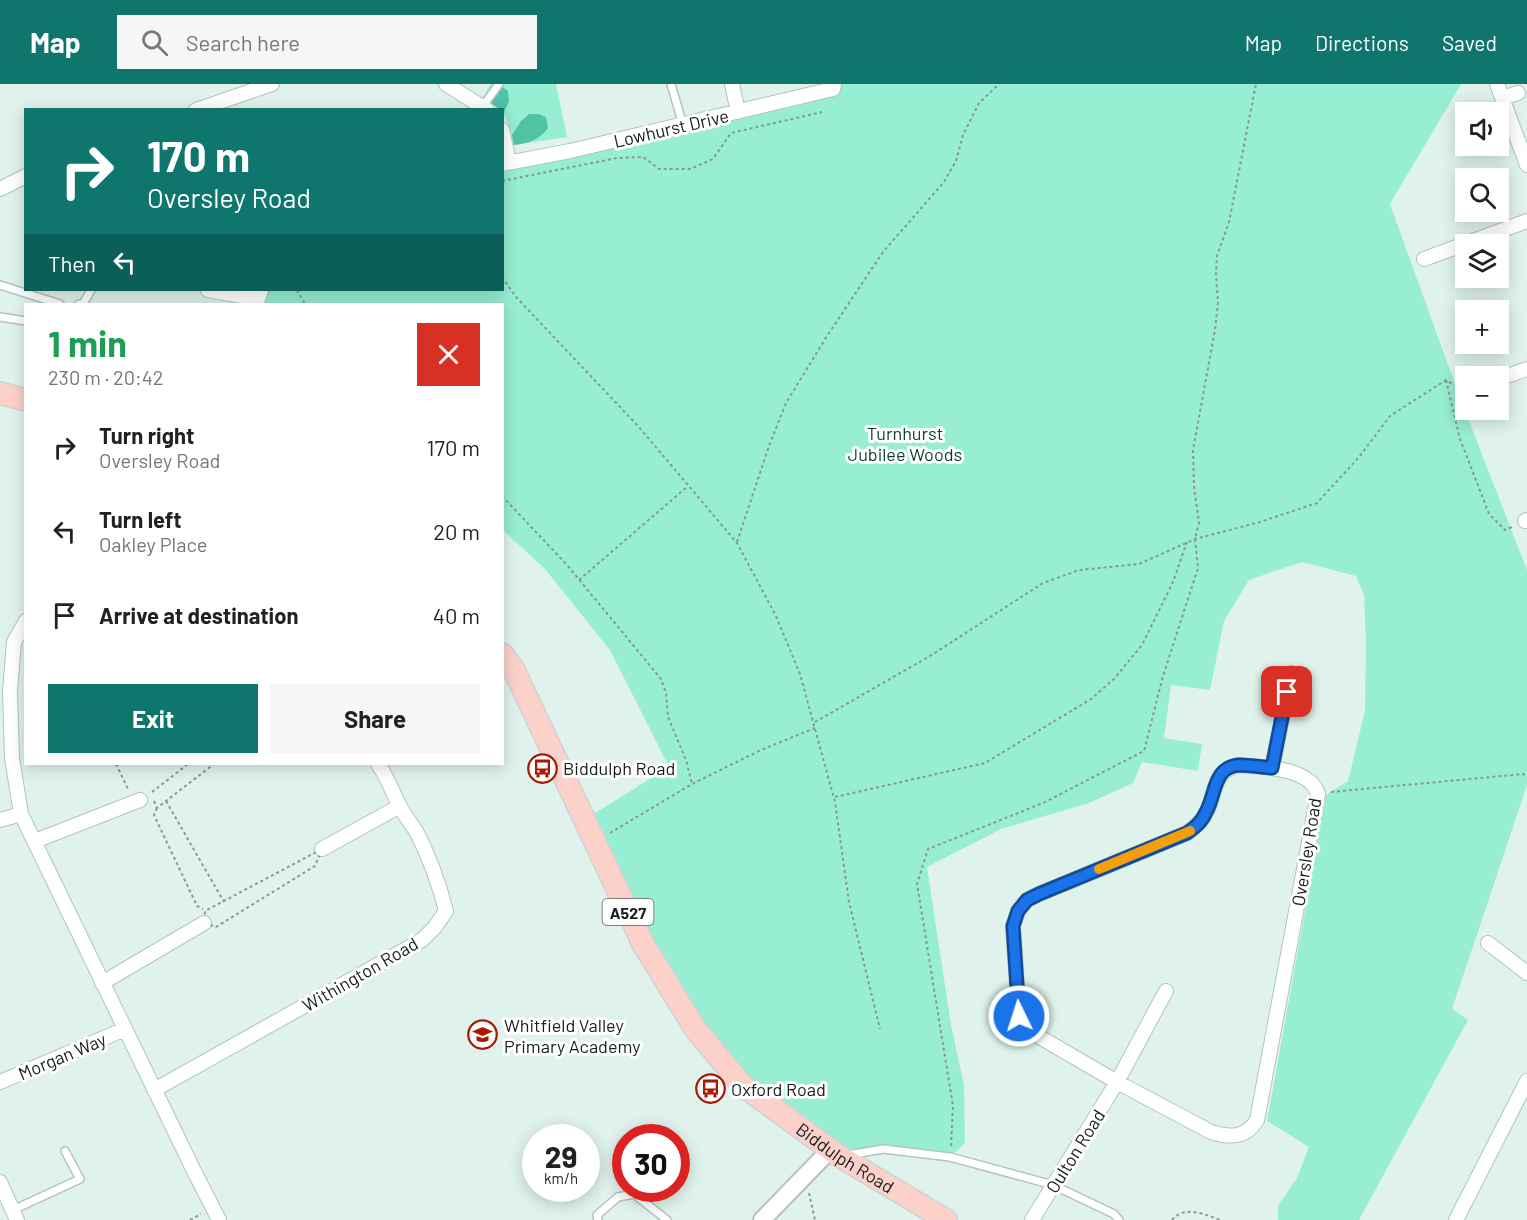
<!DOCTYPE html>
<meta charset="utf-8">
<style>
:root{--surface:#fff;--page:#f6f6f6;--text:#222;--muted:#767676;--accent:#0f766e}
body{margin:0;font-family:Barlow,sans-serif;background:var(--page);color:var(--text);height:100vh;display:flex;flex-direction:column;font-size:22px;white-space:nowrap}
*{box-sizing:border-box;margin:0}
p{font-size:20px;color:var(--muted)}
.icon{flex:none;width:33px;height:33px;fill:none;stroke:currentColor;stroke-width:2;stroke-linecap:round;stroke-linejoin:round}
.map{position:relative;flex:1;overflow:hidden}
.panel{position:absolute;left:24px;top:219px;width:480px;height:462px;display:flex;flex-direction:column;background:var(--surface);border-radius:0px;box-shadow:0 3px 15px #0003}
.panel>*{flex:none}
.banner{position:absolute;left:24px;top:24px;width:480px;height:183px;border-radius:0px;box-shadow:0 3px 15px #0003;background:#0f766e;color:#fff;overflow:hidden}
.fabs{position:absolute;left:1455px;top:18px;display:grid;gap:12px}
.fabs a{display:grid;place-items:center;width:54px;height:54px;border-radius:0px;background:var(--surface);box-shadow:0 3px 15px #0003;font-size:30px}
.speed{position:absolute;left:522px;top:1040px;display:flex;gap:12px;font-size:30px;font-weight:700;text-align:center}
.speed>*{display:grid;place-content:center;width:78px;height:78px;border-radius:50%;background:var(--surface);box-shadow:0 3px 15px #0003;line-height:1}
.speed small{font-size:15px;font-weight:400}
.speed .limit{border:9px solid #d22;background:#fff;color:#111}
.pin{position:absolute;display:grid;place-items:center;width:51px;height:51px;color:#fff;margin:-26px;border-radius:12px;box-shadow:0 3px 9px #0006}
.me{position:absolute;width:66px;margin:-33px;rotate:356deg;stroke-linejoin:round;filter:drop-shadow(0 0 4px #0008)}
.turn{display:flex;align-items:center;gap:21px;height:126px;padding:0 24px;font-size:27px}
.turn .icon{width:78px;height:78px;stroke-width:2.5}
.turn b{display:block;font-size:42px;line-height:51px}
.then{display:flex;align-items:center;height:57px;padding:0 24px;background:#0003;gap:12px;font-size:22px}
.round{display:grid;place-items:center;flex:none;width:63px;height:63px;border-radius:0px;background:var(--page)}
.head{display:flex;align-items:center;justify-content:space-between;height:102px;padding:0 24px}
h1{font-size:36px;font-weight:700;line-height:45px;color:#1e9e55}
.primary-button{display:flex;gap:12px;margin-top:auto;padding:12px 24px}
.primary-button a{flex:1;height:69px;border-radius:0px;background:var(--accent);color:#fff;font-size:24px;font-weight:700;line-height:69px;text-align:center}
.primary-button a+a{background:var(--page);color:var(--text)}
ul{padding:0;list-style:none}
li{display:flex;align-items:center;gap:18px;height:84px;padding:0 24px}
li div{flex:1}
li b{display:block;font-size:22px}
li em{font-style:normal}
header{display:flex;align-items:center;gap:36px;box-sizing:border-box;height:84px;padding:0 30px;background:var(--accent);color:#fff}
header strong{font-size:28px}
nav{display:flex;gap:33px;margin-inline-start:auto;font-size:21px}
.search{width:420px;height:54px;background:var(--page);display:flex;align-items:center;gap:15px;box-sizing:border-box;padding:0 21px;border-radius:0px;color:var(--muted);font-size:22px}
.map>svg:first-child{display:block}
.green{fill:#97eed3}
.forest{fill:#50c3a4}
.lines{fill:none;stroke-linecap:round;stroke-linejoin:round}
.service-casing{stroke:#b1c4bd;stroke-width:10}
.minor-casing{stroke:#b1c4bd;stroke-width:16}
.tertiary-casing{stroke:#b1c4bd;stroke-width:20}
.primary-casing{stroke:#d0d2d1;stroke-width:24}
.path{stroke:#899893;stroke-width:2;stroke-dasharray:3 3;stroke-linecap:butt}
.service{stroke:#fff;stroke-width:7}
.minor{stroke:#fff;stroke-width:14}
.tertiary{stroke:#fff;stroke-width:16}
.primary{stroke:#fcd1c9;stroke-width:21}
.route-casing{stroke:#114b97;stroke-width:15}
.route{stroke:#1a73e8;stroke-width:10}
.slow{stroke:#f59e0b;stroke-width:10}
.labels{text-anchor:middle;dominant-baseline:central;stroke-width:6;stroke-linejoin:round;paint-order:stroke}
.shield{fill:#fff;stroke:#5c615f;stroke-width:1.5}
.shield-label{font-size:16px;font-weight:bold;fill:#161d1b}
.street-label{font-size:18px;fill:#161d1b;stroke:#fff}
.park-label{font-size:18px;fill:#093d31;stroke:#fff}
.poi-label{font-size:18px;fill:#161d1b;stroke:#fff;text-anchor:start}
</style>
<header>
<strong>Map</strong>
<div class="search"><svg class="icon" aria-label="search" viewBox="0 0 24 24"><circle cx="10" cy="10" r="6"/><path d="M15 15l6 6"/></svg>Search here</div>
<nav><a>Map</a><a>Directions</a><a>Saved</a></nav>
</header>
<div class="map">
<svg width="1527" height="1136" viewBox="0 0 1527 1136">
<rect width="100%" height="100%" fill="#dff3ec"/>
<path class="green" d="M491,0H556L567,53L514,61C508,35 504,27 485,9Z
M834,0H1461L1390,120L1460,314L1527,486V701L1452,925L1468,936L1359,1136H1278V1122L1297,1094L1309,1063L1267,1037L1326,711L1348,697L1365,627L1366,559L1364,511L1356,492L1302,478L1249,496L1224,537L1210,606L1171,601L1164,654L1202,660L1198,687L1142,678L1133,699L1089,719L1001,745L927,783L951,941L964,1001L965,1059L950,1073L883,1065L833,1078L696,946L584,736L669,683L610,566L545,485L503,446L502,220H259L263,206H502L503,80Z"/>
<path class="forest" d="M501,2L508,7L509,17L504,29L502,26L499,25L487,16Z
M529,30H539L546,33L548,44C539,56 529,59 514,61L512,51L521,37Z"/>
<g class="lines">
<defs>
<path id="service" d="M671,0L683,41
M483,22L499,0
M0,201L60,220
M79,220H83L91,206
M0,233L26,237
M848,1071L883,1065L950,1073L1053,1101L1114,1130L1119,1136
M13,1126L80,1095L65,1067
M598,1136L597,1131L618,1113L634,1110L667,1136"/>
<path id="minor" d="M446,0L487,26
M732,0L738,28
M1497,0L1527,81
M1502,14L1518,9
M196,26L272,0
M502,46L509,78
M502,80L570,67L833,5L834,0
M0,105L26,92
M1424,175L1527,137
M208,206L258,215L261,206
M1498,295L1527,285
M1464,308H1466
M1525,437L1527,436
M26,537L14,558L10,607L12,674L21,730L193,1085L219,1136
M1238,681C1261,683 1310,683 1318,710L1257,1036C1246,1054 1230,1054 1211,1048L1117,998L1031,948L1026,941L1019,932L1013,842L1018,827L1027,816L1039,810L1187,749C1196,743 1202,737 1207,727C1217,706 1211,690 1238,681Z
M1272,684L1291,589
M0,736L21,730
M35,757L140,716
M322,765L400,722
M1488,859L1527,889
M102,899L204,839
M0,998L125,945
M154,1006L422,856L435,843L446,827C439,800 430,774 417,749C411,739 404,731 399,721C392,706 387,693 378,680
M0,1098L17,1136
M1032,1136L1117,998L1166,907
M1456,1136L1527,997"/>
<path id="tertiary" d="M762,1136L830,1066"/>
<g id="primary">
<path d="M0,309L26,316"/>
<path id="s1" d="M502,570L513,584L643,860L696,946L743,1002L839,1072L946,1136"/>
</g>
</defs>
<use href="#service" class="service-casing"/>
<use href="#minor" class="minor-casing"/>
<use href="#tertiary" class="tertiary-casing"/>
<use href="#primary" class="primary-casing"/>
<path class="path" d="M502,97L617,74L643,73L659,85H690L713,75L731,49L822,28
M502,193L516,213L638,342L737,459L776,532L800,590L835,718L849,818L880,945
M297,206L305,220
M1446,296L1460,355L1489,430L1505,446L1514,442
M502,412L567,481L661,595L666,609L668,633L686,676L692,700
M737,458L769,362L786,319L827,252L883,168L944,98L956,77L963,51L979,19L999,0
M579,496L688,402
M815,638L930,572L1043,499L1079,486L1139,480L1195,455L1260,438L1317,419L1360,372L1390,332L1446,296L1452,300
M116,680L129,707
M152,708L188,680
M1331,708L1523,690L1527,692
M835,713L985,679L1091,615L1114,595L1142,561L1173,498L1187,458
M154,717L157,724L214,680
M166,717L224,818
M157,724L154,731L197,822L203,825
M610,749L692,700L761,666L815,644
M322,765L315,782L216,843L204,839L205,827Z
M951,1062L953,1022L917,800L928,765L1043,719L1144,667L1163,592L1198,484L1195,455L1199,439L1194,403L1193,366L1215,246L1218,218L1216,190L1217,172L1229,138L1256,0
M809,1109L815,1136
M190,1136L201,1130
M1172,1136C1185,1121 1204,1130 1220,1136"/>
<use href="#service" class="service"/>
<use href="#minor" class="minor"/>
<use href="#tertiary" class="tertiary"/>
<use href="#primary" class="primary"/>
</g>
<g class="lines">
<defs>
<path id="route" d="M1019,932L1013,842L1018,827L1027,816L1039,810L1187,749C1195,743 1202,738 1206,728C1216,711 1213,683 1239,681C1249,681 1261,683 1272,684L1287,608"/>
</defs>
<use href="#route" class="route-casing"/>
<use href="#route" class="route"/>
<path class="slow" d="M1099,785L1190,747"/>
</g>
<defs>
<symbol id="bus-ring" viewBox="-11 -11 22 22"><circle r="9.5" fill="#fff" stroke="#a91801" stroke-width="1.5"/><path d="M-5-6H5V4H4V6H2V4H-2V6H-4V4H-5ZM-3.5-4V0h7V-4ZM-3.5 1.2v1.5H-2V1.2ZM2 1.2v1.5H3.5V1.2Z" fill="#a91801"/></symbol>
<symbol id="school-ring" viewBox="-11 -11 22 22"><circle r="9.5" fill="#fff" stroke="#a91801" stroke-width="1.5"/><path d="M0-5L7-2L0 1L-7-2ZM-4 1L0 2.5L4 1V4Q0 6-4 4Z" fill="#a91801"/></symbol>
</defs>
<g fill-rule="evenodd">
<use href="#bus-ring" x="526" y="668" width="33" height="33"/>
<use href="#school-ring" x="466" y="934" width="33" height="33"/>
<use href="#bus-ring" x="694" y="988" width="33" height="33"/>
</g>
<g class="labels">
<rect class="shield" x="602.5" y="815" width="51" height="26" rx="4.5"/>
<g class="shield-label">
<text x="628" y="828">A527</text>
</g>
<g class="street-label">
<text transform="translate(671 44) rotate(-13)">Lowhurst Drive</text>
<text transform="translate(1306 768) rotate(-81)">Oversley Road</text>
<text transform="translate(360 890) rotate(-30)">Withington Road</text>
<text transform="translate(62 972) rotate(-23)">Morgan Way</text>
<text transform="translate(1075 1067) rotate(-58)">Oulton Road</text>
<text stroke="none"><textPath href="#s1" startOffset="622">Biddulph Road</textPath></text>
</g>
<g class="park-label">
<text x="905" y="349">Turnhurst<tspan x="905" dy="21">Jubilee Woods</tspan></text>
</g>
<g class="poi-label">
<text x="563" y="684">Biddulph Road</text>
<text x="504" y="941">Whitfield Valley<tspan x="504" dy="21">Primary Academy</tspan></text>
<text x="731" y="1005">Oxford Road</text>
</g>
</g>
</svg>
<div class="fabs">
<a><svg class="icon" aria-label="sound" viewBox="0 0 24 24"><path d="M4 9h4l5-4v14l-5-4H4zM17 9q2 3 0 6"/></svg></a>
<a><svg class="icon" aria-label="search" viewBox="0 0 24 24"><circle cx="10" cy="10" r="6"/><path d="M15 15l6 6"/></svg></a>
<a><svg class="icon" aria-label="layers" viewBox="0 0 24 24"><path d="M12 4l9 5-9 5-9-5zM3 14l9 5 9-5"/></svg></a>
<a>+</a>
<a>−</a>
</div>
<div class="speed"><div>29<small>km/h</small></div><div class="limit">30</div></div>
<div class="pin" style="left:1287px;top:608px;background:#d93025"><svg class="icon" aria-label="arrive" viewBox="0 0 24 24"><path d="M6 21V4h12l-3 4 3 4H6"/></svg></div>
<svg class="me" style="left:1019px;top:932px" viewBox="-20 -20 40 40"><circle r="17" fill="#1a73e8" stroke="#fff" stroke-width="3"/><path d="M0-11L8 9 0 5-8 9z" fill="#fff"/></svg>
<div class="banner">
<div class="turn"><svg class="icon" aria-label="right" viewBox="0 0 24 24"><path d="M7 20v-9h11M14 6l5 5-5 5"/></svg><div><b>170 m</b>Oversley Road</div></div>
<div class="then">Then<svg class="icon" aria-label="left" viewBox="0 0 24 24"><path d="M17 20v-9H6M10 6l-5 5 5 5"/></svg></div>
</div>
<section class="panel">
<div class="head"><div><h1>1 min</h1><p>230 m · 20:42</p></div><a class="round" style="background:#d93025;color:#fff"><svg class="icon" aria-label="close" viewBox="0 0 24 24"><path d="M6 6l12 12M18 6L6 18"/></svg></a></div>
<ul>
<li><svg class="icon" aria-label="right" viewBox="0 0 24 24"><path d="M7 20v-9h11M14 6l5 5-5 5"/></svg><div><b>Turn right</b><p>Oversley Road</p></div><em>170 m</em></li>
<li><svg class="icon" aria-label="left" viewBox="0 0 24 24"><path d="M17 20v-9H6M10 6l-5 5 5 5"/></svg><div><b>Turn left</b><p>Oakley Place</p></div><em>20 m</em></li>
<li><svg class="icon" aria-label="arrive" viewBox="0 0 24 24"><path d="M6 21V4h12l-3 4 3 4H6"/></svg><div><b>Arrive at destination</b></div><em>40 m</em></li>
</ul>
<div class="primary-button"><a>Exit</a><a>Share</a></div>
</section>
</div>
